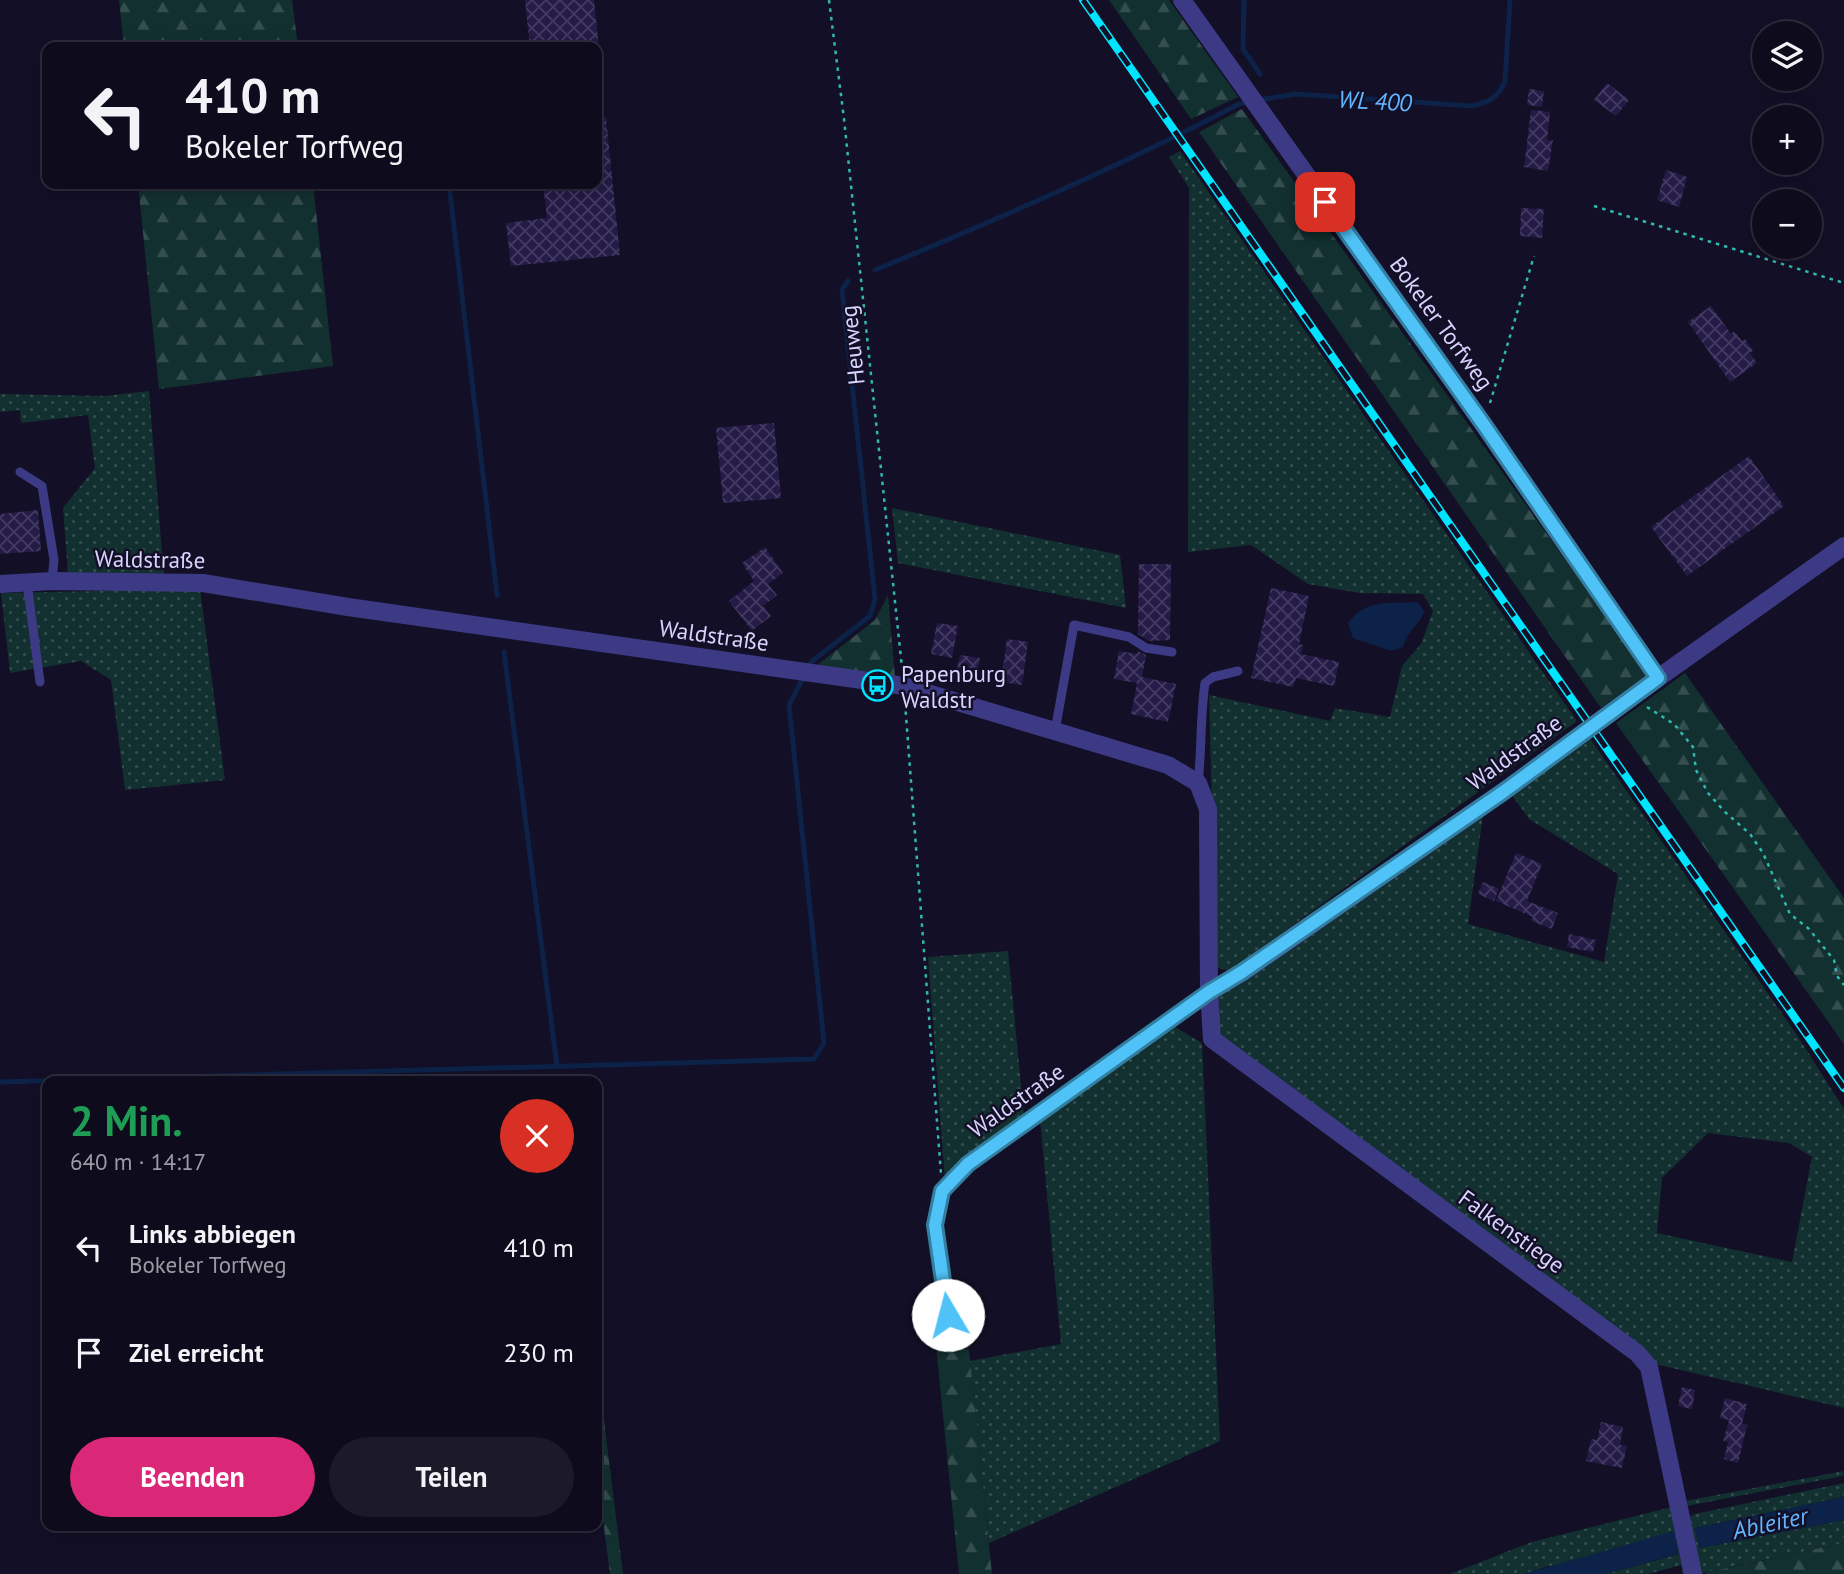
<!DOCTYPE html>
<html lang="de">
<meta charset="utf-8">
<style>
:root{--surface:#0e0b1c;--page:#1c1929;--text:#f1f3f6;--muted:#9b9ba3;--line:#2e2b3b;--accent:#db2777}
body{margin:0;font-family:"PT Sans",sans-serif;background:var(--page);color:var(--text);height:100vh;display:flex;flex-direction:column;font-size:26px;white-space:nowrap}
*{box-sizing:border-box;margin:0}
p{font-size:23px;color:var(--muted)}
.icon{flex:none;width:38px;height:38px;fill:none;stroke:currentColor;stroke-width:2;stroke-linecap:round;stroke-linejoin:round}
.map{position:relative;flex:1;overflow:hidden}
.details{position:absolute;left:42px;top:1076px;width:560px;height:455px;display:flex;flex-direction:column;background:var(--surface);border-radius:14px;box-shadow:0 4px 18px #0003,0 0 0 2px var(--line)}
.details>*{flex:none}
.hud{position:absolute;left:42px;top:42px;width:560px;height:147px;border-radius:14px;box-shadow:0 4px 18px #0003,0 0 0 2px var(--line);background:#0e0b1c;color:var(--text);overflow:hidden}
.controls{position:absolute;left:1752px;top:21px;display:grid;gap:14px}
.controls a{display:grid;place-items:center;width:70px;height:70px;border-radius:50%;background:var(--surface);box-shadow:0 4px 18px #0003,0 0 0 2px var(--line);font-size:35px}
.pin{position:absolute;display:grid;place-items:center;width:60px;height:60px;color:#fff;margin:-30px;border-radius:14px;box-shadow:0 4px 10px #0006}
.me{position:absolute;width:77px;margin:-38px;rotate:352deg;stroke-linejoin:round;filter:drop-shadow(0 0 5px #0008)}
.turn{display:flex;align-items:center;gap:24px;height:147px;padding:0 28px;font-size:32px}
.turn .icon{width:91px;height:91px;stroke-width:2.5}
.turn b{display:block;font-size:49px;line-height:60px}
.round{display:grid;place-items:center;flex:none;width:74px;height:74px;border-radius:37px;background:var(--page)}
.overview{display:flex;align-items:center;justify-content:space-between;height:119px;padding:0 28px}
h1{font-size:42px;font-weight:800;line-height:52px;color:#1e9e55}
.action{display:flex;gap:14px;margin-top:auto;padding:14px 28px}
.action a{flex:1;height:80px;border-radius:42px;background:var(--accent);color:#fff;font-size:28px;font-weight:800;line-height:80px;text-align:center}
.action a+a{background:var(--page);color:var(--text)}
ul{padding:0;list-style:none}
li{display:flex;align-items:center;gap:21px;height:105px;padding:0 28px}
li div{flex:1}
li b{display:block;font-size:26px}
li em{font-style:normal}
.map>svg:first-child{display:block}
.grass{fill:url(#grass-dots);fill-rule:evenodd}
.forest{fill:url(#forest-firs)}
.water{fill:#0c2248}
.lines{fill:none;stroke-linecap:round;stroke-linejoin:round}
.stream{stroke:#0c2248;stroke-width:5}
.building{fill:url(#building-cross-hatch)}
.path{stroke:#2fb8b0;stroke-width:2.5;stroke-dasharray:3.5 5;stroke-linecap:butt}
.service{stroke:#3d3a85;stroke-width:9}
.minor{stroke:#3d3a85;stroke-width:18}
.rail-casing{stroke:#00e5ff;stroke-width:8}
.rail{stroke:#130f26;stroke-width:5;stroke-dasharray:16;stroke-linecap:butt}
.route-casing{stroke:#337fa1;stroke-width:18}
.route{stroke:#4fc3f7;stroke-width:12}
.labels{text-anchor:middle;dominant-baseline:central;stroke-width:5;stroke-linejoin:round;paint-order:stroke}
.street-label{font-size:23px;fill:#d9d4ff;stroke:#130f26}
.poi-label{font-size:23px;fill:#d9d4ff;stroke:#130f26;text-anchor:start}
.water-label{font-size:24px;font-style:italic;fill:#62b6ff;stroke:#130f26}
</style>
<div class="map">
<svg width="1844" height="1574" viewBox="0 0 1844 1574">
<defs>
<pattern id="grass-dots" width="8" height="8" patternUnits="userSpaceOnUse" patternTransform="scale(1.75)"><rect width="8" height="8" fill="#12302f"/><path d="M2 2h.1M6 6h.1" fill="none" stroke="#344d4e" stroke-width="1.8" stroke-linecap="round"/></pattern>
<pattern id="forest-firs" width="22" height="20" patternUnits="userSpaceOnUse" patternTransform="scale(1.75)"><rect width="22" height="20" fill="#12302f"/><path d="M5 1l3.5 6h-7zM16 11l3.5 6h-7z" fill="#344d4e"/></pattern>
<pattern id="building-cross-hatch" width="8" height="8" patternUnits="userSpaceOnUse" patternTransform="scale(1.75)"><rect width="8" height="8" fill="#241b47"/><path d="M0 0l8 8M0 8l8-8" fill="none" stroke="#433b63"/></pattern>
</defs>
<rect width="100%" height="100%" fill="#130f26"/>
<path class="grass" d="M1180,151L1577,721L1229,971L1216,967L1209,695L1330,721L1335,708L1390,717L1402,666L1421,644L1433,611L1423,594L1359,593L1308,584L1251,545L1188,552L1189,188L1169,157Z
M149,391L164,577L68,574L63,508L95,468L88,415L21,423L20,410L0,412V394L105,396Z
M892,508L1120,555L1126,608L898,563Z
M200,589L225,780L125,790L111,680L81,661L10,673L1,593Z
M1589,737L1797,1035L1844,1109V1408L1655,1364L1217,1035V995L1483,815L1468,924L1604,962L1618,874L1529,819L1511,794ZM1708,1133L1789,1143L1812,1157L1792,1262L1657,1233L1662,1178Z
M1008,951L1024,1116L970,1158L945,1181L928,957Z
M1175,1027L1202,1043L1220,1441L989,1543L970,1361L1061,1344L1040,1119Z
M1844,1471L1843,1476L1687,1506L1685,1501Z
M1844,1483V1497L1695,1528L1699,1548L1844,1520V1543L1698,1574L1689,1517L1695,1514Z
M1672,1507L1689,1574H1683L1681,1565L1648,1574H1605L1679,1554L1549,1566L1524,1574H1450L1532,1542Z"/>
<path class="forest" d="M119,0H292L298,47H124Z
M1109,0H1169L1238,97L1191,119Z
M1242,109L1648,675L1601,708L1199,132Z
M138,184H313L333,366L159,389Z
M888,595L895,677L816,666L875,620Z
M1685,673L1844,898V1044L1616,723Z
M942,1338L969,1350L992,1574H959L936,1346Z
M597,1363L623,1574H610L597,1475Z
M1844,1543V1574H1705L1708,1572Z"/>
<path class="water" d="M1418,602L1424,612C1418,627 1408,630 1403,647L1391,651L1353,638L1348,623C1366,598 1390,604 1418,602Z
M1844,1497V1520L1699,1548L1695,1528Z
M1674,1531L1679,1554L1605,1574H1524Z"/>
<g class="lines">
<path class="stream" d="M1244,0L1243,49L1260,74
M1259,100L1296,94L1472,106C1489,102 1498,98 1505,81L1510,0
M449,184L497,595
M875,270C999,219 1121,166 1239,104L1249,102
M504,652L557,1066
M808,668L811,662L870,616L875,599L842,290L848,281
M0,1082L814,1059L824,1043L789,705L804,676"/>
</g>
<path class="building" d="M525,0H594L599,47H530Z
M1607,83L1629,100L1616,116L1594,100Z
M1529,89L1544,91L1542,107L1527,105Z
M1531,110L1550,112L1547,140H1553L1548,171L1524,167Z
M597,117H606L620,255L511,266L506,223L547,218L543,184H597Z
M1666,170L1687,177L1679,207L1657,200Z
M1521,208L1544,209L1542,238L1520,236Z
M1711,306L1731,334L1734,331L1742,341L1745,339L1753,351L1750,353L1757,363L1730,382L1688,322Z
M774,423L781,498L723,503L716,428Z
M1749,456L1784,506L1687,576L1651,527Z
M38,510L41,551L0,554V514Z
M765,547L783,573L768,584L777,595L763,606L771,616L752,631L729,601L754,581L742,563Z
M1139,564H1171L1170,640L1149,641L1138,634Z
M1271,588L1309,596L1299,644L1303,645L1301,654L1339,662L1334,686L1296,678L1293,687L1251,678Z
M937,623L958,626L952,658L931,654Z
M1007,639L1028,642L1022,685L1001,682Z
M1119,651L1137,654V651L1146,655L1142,677L1176,684L1168,722L1131,714L1137,683L1114,679Z
M960,655L980,658L976,677L956,673Z
M1516,853L1542,864L1527,901L1558,913L1552,929L1531,921L1533,917L1496,901Z
M1483,882L1499,889L1494,901L1478,894Z
M1569,934L1596,940L1593,952L1567,947Z
M1682,1387L1695,1390L1692,1409L1678,1406Z
M1725,1398L1747,1404L1742,1424L1747,1425L1738,1463L1724,1459L1728,1442L1723,1441L1729,1420L1720,1418Z
M1601,1422L1623,1427L1620,1445L1627,1446L1622,1468L1586,1461L1591,1439L1597,1440Z"/>
<g class="lines">
<path class="path" d="M829,0L844,119L902,668
M1594,206L1844,283
M1490,403L1534,256
M905,703L941,1174
M1647,707L1674,724L1693,747L1696,770L1708,793L1725,812L1750,834L1763,853L1790,914L1809,929L1834,960L1837,976L1844,985"/>
<path class="service" d="M20,472L42,486L54,560L52,581
M27,583L40,682
M1055,731L1074,625L1129,637L1146,648L1172,652
M1198,783C1202,750 1200,717 1205,683L1213,677L1238,671
M952,1337L935,1225L942,1191L968,1164L1209,992"/>
<path class="minor" d="M1182,0L1484,425L1658,678
M0,584L52,581L203,583L348,607L904,686L1168,765L1198,783L1208,809L1209,992L1212,1039L1637,1353L1649,1367L1693,1574
M1209,992L1243,972L1503,792L1658,678L1844,546"/>
<defs>
<path id="rail" d="M1083,0L1844,1088"/>
</defs>
<use href="#rail" class="rail-casing"/>
<use href="#rail" class="rail"/>
</g>
<g class="lines">
<defs>
<path id="route" d="M948,1315L935,1225L942,1191L968,1164L1209,992L1242,972L1503,792L1658,678L1484,425L1325,202"/>
</defs>
<use href="#route" class="route-casing"/>
<use href="#route" class="route"/>
</g>
<defs>
<symbol id="bus-ring" viewBox="-11 -11 22 22"><circle r="9.5" fill="#130f26" stroke="#00e5ff" stroke-width="1.5"/><path d="M-5-6H5V4H4V6H2V4H-2V6H-4V4H-5ZM-3.5-4V0h7V-4ZM-3.5 1.2v1.5H-2V1.2ZM2 1.2v1.5H3.5V1.2Z" fill="#00e5ff"/></symbol>
</defs>
<g fill-rule="evenodd">
<use href="#bus-ring" x="860" y="668" width="35" height="35"/>
</g>
<g class="labels">
<g class="street-label">
<text transform="translate(1442 323) rotate(54)">Bokeler Torfweg</text>
<text transform="translate(852 345) rotate(-96)">Heuweg</text>
<text transform="translate(150 559) rotate(1)">Waldstraße</text>
<text transform="translate(714 635) rotate(8)">Waldstraße</text>
<text transform="translate(1514 752) rotate(-36)">Waldstraße</text>
<text transform="translate(1016 1100) rotate(-35)">Waldstraße</text>
<text transform="translate(1512 1231) rotate(36)">Falkenstiege</text>
</g>
<g class="poi-label">
<text x="901" y="673">Papenburg<tspan x="901" dy="26">Waldstr</tspan></text>
</g>
<g class="water-label">
<text transform="translate(1375 101) rotate(3)">WL 400</text>
<text transform="translate(1770 1523) rotate(-12)">Ableiter</text>
</g>
</g>
</svg>
<div class="controls">
<a><svg class="icon" aria-label="layers" viewBox="0 0 24 24"><path d="M12 4l9 5-9 5-9-5zM3 14l9 5 9-5"/></svg></a>
<a>+</a>
<a>−</a>
</div>
<div class="pin" style="left:1325px;top:202px;background:#d93025"><svg class="icon" aria-label="arrive" viewBox="0 0 24 24"><path d="M6 21V4h12l-3 4 3 4H6"/></svg></div>
<svg class="me" style="left:948px;top:1315px" viewBox="-20 -20 40 40"><circle r="19" fill="#fff"/><path d="M0-13L10 11 0 6-10 11z" fill="#4fc3f7"/></svg>
<div class="hud">
<div class="turn"><svg class="icon" aria-label="left" viewBox="0 0 24 24"><path d="M17 20v-9H6M10 6l-5 5 5 5"/></svg><div><b>410 m</b>Bokeler Torfweg</div></div>
</div>
<section class="details">
<div class="overview"><div><h1>2 Min.</h1><p>640 m · 14:17</p></div><a class="round" style="background:#d93025;color:#fff"><svg class="icon" aria-label="close" viewBox="0 0 24 24"><path d="M6 6l12 12M18 6L6 18"/></svg></a></div>
<ul>
<li><svg class="icon" aria-label="left" viewBox="0 0 24 24"><path d="M17 20v-9H6M10 6l-5 5 5 5"/></svg><div><b>Links abbiegen</b><p>Bokeler Torfweg</p></div><em>410 m</em></li>
<li><svg class="icon" aria-label="arrive" viewBox="0 0 24 24"><path d="M6 21V4h12l-3 4 3 4H6"/></svg><div><b>Ziel erreicht</b></div><em>230 m</em></li>
</ul>
<div class="action"><a>Beenden</a><a>Teilen</a></div>
</section>
</div>
